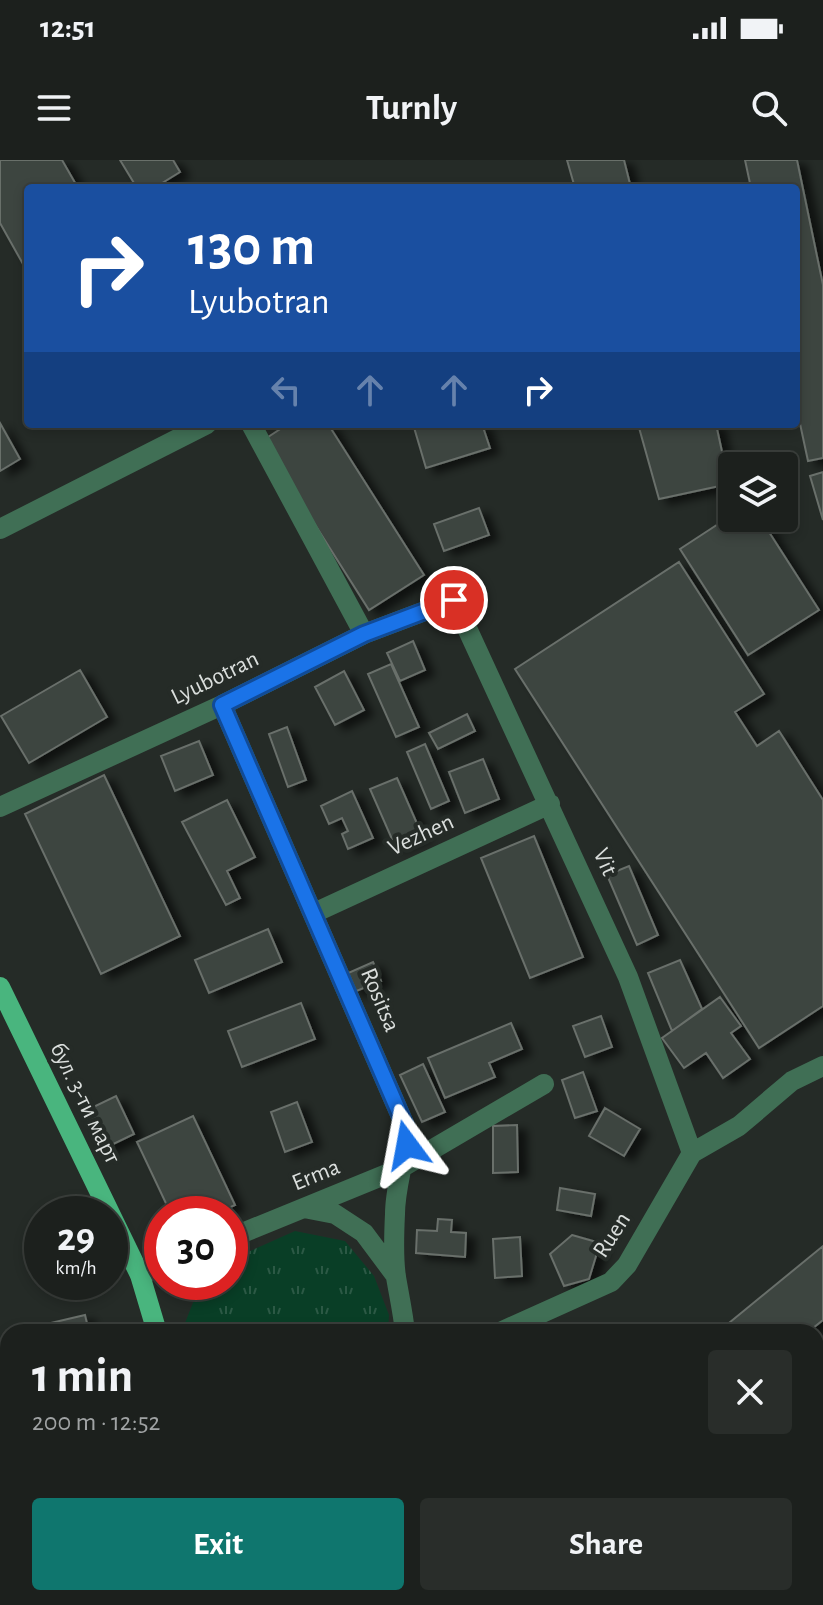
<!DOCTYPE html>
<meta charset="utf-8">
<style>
:root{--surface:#1c201d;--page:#292d2a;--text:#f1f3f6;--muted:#a0a3a4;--line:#3a3e3b;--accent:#0f766e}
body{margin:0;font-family:"Alegreya Sans",sans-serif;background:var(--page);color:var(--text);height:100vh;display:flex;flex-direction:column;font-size:30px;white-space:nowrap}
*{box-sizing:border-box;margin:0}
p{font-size:26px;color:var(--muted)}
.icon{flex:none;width:44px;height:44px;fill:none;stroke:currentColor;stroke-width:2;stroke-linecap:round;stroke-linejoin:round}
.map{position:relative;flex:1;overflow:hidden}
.side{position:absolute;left:0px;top:1164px;width:824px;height:282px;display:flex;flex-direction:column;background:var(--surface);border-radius:24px 24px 0 0;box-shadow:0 4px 12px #0003,0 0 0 2px var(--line)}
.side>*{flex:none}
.hud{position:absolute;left:24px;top:24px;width:776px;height:244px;border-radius:8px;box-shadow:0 4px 12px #0003,0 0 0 2px var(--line);background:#1a4fa0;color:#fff;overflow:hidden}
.fabs{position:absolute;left:718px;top:292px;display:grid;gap:16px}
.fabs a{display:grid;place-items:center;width:80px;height:80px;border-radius:8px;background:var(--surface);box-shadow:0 4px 12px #0003,0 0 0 2px var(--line);font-size:40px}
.speed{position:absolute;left:24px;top:1036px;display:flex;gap:16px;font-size:40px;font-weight:700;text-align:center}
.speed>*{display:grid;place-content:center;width:104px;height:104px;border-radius:50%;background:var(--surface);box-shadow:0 4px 12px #0003,0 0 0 2px var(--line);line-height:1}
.speed small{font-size:20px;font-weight:400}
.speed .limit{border:12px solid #d22;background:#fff;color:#111}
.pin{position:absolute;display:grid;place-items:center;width:68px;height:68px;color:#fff;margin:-34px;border:4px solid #fff;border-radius:50%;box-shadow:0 2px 8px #0007}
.me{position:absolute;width:88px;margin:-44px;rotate:347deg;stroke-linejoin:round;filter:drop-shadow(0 0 6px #0008)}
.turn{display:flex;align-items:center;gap:28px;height:168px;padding:0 32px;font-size:36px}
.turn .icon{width:104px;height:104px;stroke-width:2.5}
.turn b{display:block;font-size:56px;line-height:68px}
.lanes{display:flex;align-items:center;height:76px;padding:0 32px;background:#0003;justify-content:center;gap:40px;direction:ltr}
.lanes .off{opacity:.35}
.round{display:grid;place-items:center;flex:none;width:84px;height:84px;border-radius:8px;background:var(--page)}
.head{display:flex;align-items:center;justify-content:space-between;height:136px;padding:0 32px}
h1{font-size:48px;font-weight:700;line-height:60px}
.button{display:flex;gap:16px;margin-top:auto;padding:16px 32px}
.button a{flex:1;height:92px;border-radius:8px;background:var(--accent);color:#fff;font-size:32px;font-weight:700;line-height:92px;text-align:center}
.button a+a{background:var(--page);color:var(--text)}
.status{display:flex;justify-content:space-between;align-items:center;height:56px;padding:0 40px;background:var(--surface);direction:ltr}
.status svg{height:22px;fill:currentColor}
header{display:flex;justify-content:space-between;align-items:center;height:104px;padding:0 32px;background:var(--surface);font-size:36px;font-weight:700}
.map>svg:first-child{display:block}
.park{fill:url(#park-tufts)}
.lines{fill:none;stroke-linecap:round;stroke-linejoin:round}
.river{stroke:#065735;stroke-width:44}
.building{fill:#3d4440;stroke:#696f6b;stroke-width:2;filter:url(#shadow)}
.minor{stroke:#406f55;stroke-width:20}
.major{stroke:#49b57e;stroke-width:20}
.route-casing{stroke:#114b97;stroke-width:20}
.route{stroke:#1a73e8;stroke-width:14}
.labels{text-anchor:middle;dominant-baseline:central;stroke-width:8;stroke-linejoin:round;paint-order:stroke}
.street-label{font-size:24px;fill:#dadedc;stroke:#252b27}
</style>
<div class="status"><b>12:51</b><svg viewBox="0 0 49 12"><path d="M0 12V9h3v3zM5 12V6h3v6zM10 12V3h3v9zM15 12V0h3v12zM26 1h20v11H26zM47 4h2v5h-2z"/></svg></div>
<header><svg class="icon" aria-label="menu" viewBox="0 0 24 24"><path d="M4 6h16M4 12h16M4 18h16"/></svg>Turnly<svg class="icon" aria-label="search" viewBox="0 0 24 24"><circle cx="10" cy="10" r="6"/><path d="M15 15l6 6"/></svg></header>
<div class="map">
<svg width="823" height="1445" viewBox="0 0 823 1445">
<defs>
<pattern id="park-tufts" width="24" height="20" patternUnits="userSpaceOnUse" patternTransform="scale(2)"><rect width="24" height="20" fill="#093e26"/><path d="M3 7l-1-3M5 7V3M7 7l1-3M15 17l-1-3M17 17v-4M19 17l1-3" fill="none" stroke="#2c5945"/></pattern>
<filter id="shadow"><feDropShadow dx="9" dy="5" stdDeviation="4" flood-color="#0009"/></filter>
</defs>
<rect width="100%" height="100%" fill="#252b27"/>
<path class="park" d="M295,1071L345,1081L374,1116L389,1155L388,1172H184L183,1168L200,1125L203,1122H230V1100Z
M229,1438H342L333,1445H230Z"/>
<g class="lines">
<path class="river" d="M816,1415L823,1409
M774,1445L787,1438"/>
</g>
<path class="building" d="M0,0H62L78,28H28V113L0,63Z
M120,0H173L180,12L154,28H137Z
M567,0H624L631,28H575Z
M745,0H797L823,125V298L808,301L796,245V28H751Z
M0,263L20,299L0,311Z
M288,264H328L424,415L369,450L262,281Z
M413,264H482L490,288L426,308Z
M638,264H716L729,324L659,339Z
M823,312V360L810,316Z
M479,348L489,375L444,391L434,364Z
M732,355V358H760L819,450L748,495L680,389Z
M679,402L764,534L735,552L757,586L779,571L823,640V846L759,888L515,509Z
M413,481L425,510L400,521L387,493Z
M391,504L419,567L396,577L368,514Z
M80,510L107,557L29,603L1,556Z
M344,511L364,550L335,565L315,527Z
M467,554L475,571L438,589L429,573Z
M287,567L306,620L288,627L269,574Z
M199,581L213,615L175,631L161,596Z
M425,584L449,641L431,649L407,592Z
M483,599L499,639L465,653L449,612Z
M104,615L180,776L101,814L25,654Z
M397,618L422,675L395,686L370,629Z
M352,631L373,678L348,689L342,674L348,671L342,658L329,664L321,646Z
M227,640L255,697L227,711L240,738L226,745L182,662Z
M534,676L583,797L530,818L481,698Z
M629,706L658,775L637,785L607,715Z
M268,769L282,802L209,833L195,800Z
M680,800L702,849L672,871L648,813Z
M373,802L381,821L354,832L346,814Z
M720,837L741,866L731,873L750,899L723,918L706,893L684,908L662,878Z
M301,843L315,879L242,907L228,871Z
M601,856L612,887L585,897L573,866Z
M511,863L522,889L489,903L495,917L445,938L428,898Z
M423,904L445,952L422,962L400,915Z
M583,912L597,951L575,958L562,920Z
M116,936L134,974L101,990L83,952Z
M297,942L312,982L285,992L271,952Z
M605,948L640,969L624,996L589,976Z
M193,956L235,1045L216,1054H171L137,982Z
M517,965L518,1012L493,1013V966Z
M560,1028L595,1034L591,1056L557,1050Z
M438,1059L452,1060L451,1072L466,1073L465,1097L416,1093L417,1070L437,1071Z
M572,1075L600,1083L589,1119L564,1126L550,1094Z
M520,1077L522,1116L495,1118L493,1079Z
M823,1086V1160L808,1172H718Z
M85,1155L89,1172H39L38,1166Z
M0,1213L8,1215V1251L1,1296Z
M0,1309H8V1405H0Z"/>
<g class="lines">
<path class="minor" d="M251,264L364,474
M0,369L207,264
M222,545L406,968C407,997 395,1024 395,1054C394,1074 393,1097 396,1117C399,1135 403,1153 405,1172
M0,647L222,545L364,474L454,440L628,817L692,993
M314,753L550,644
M304,1048L335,1054L364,1073L396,1116
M230,1078L399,1009L544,924
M140,1115L162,1106
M500,1172L611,1122L627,1105L692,993L739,966L792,921L823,906
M363,1445L372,1438"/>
<path class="major" d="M0,827L140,1115L157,1172
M198,1438L199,1445"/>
</g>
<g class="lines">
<defs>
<path id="route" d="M407,985L406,968L222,545L364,474L454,440"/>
</defs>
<use href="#route" class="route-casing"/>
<use href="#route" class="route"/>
</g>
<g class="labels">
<g class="street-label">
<text transform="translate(215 518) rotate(-26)">Lyubotran</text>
<text transform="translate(421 675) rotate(-25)">Vezhen</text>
<text transform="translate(605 702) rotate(66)">Vit</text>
<text transform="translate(380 840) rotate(67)">Rositsa</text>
<text transform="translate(85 943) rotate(64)">бул. 3-ти март</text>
<text transform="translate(316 1015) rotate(-22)">Erma</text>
<text transform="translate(612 1075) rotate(-57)">Ruen</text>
</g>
</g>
</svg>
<div class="fabs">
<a><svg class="icon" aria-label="layers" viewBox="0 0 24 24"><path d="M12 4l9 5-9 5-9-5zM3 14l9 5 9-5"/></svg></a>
</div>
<div class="speed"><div>29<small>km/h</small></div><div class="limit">30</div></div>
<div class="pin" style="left:454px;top:440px;background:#d93025"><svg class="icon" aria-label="arrive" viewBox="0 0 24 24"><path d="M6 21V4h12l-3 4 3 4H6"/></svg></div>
<svg class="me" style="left:407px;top:985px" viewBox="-20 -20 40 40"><path d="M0-17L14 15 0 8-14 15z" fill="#1a73e8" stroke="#fff" stroke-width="4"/></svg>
<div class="hud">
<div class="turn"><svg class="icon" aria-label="right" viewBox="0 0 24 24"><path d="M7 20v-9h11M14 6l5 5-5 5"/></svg><div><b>130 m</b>Lyubotran</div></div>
<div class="lanes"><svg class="icon off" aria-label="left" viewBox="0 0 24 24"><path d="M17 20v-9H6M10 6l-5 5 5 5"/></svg><svg class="icon off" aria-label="ahead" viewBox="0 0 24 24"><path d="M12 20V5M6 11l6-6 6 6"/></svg><svg class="icon off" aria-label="ahead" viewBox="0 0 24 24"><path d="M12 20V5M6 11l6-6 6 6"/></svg><svg class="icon" aria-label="right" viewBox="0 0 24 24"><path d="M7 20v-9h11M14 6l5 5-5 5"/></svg></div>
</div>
<section class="side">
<div class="head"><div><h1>1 min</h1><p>200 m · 12:52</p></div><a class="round"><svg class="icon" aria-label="close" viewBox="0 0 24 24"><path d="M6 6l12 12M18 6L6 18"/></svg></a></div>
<div class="button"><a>Exit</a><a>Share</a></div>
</section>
</div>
